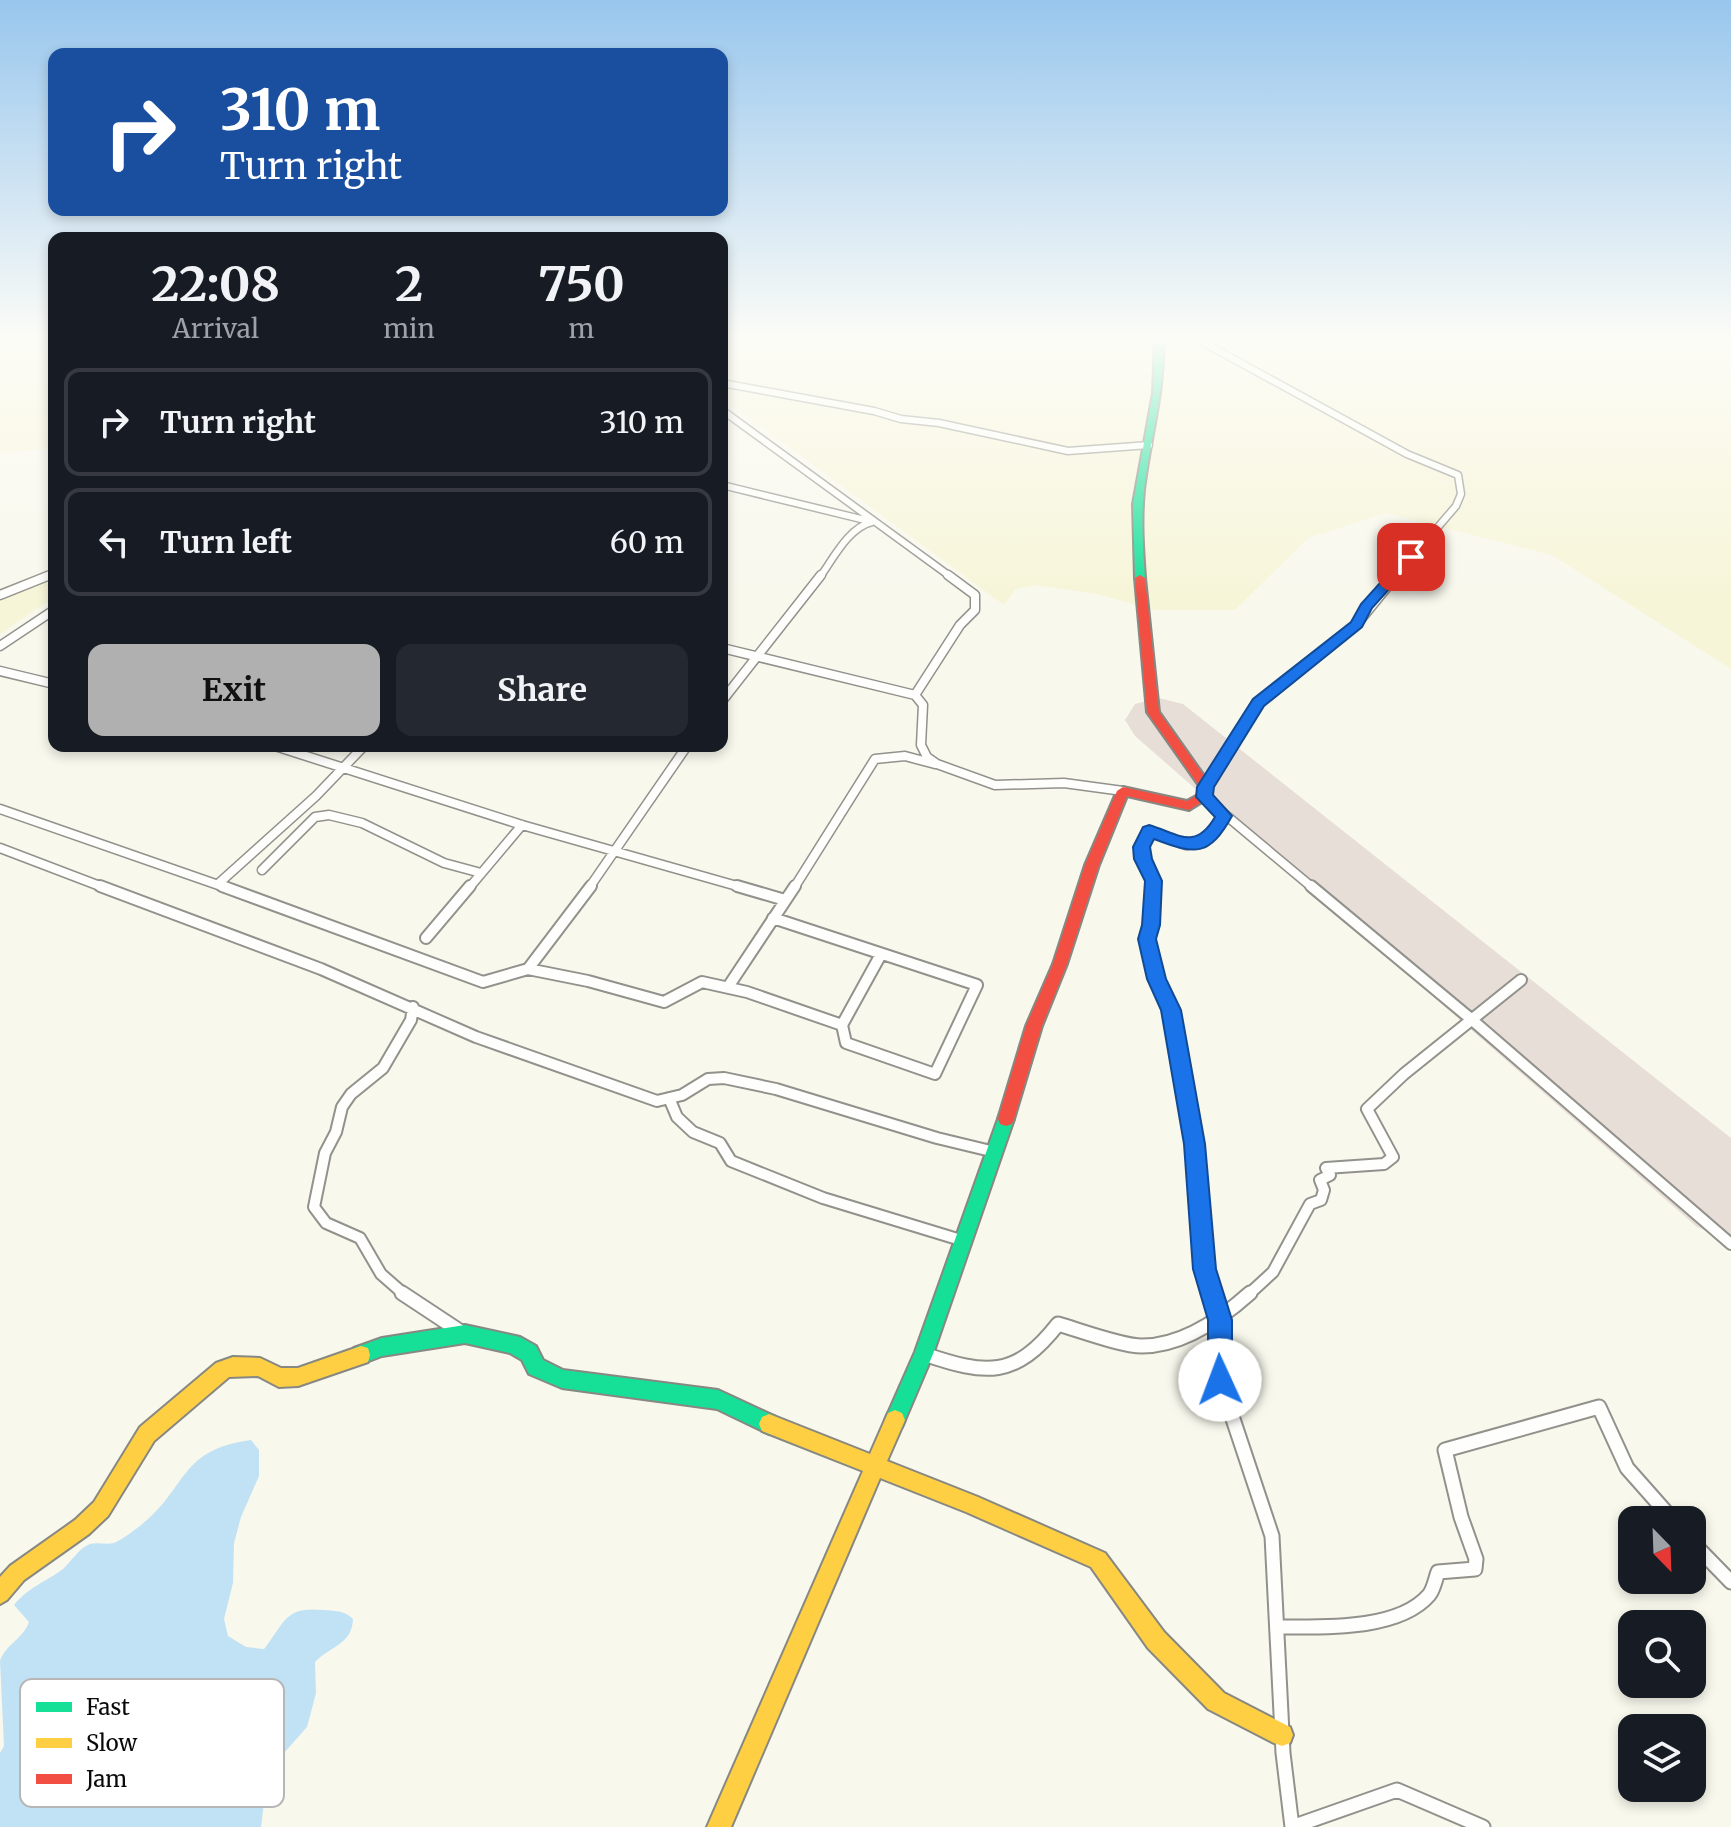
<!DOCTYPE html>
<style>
:root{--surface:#171b24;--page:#242831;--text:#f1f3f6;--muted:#9ea1a6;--line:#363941;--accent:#afb0af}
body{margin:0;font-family:Merriweather,serif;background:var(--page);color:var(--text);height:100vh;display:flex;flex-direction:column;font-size:30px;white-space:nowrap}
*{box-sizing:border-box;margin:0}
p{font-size:26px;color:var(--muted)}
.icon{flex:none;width:44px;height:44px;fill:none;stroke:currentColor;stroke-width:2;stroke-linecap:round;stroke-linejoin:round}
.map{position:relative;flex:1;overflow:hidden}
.panel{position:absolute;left:48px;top:232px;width:680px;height:520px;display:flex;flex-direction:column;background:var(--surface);border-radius:16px;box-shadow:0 4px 12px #0003}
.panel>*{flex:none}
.hud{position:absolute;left:48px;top:48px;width:680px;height:168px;border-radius:16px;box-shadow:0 4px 12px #0003;background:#1a4fa0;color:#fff;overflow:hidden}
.needle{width:52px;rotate:157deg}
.tools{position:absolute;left:1618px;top:1506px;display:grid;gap:16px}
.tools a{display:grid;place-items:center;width:88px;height:88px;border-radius:16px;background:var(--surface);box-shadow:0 4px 12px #0003;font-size:40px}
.pin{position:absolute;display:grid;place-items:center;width:68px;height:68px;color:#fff;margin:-34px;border-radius:16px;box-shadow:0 4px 12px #0006}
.me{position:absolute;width:88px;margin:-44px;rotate:358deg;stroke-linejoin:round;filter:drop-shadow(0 0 6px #0008)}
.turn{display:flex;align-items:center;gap:28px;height:168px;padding:0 40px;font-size:36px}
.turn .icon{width:104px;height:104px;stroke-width:2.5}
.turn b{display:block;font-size:56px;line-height:68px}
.eta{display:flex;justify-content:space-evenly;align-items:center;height:136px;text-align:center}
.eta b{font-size:48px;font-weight:700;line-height:56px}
.cta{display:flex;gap:16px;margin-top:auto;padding:16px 40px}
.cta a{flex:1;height:92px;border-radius:16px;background:var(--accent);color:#111;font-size:32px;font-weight:700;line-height:92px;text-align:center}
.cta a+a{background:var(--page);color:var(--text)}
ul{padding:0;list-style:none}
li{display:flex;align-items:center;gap:24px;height:108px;margin:0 16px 12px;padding:0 24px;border:4px solid var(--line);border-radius:16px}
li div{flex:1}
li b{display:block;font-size:30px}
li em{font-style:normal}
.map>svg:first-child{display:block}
.farmland{fill:#f7f5d8}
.water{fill:#c1e2f5}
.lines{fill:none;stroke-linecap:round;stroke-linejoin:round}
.runway{fill:#e8ded8;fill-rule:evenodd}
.street-far3-casing{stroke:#92918c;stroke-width:9}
.street-far2-casing{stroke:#92918c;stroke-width:11}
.street-far1-casing{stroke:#92918c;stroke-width:14}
.street-casing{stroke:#92918c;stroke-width:17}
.fast-casing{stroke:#888883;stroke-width:4}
.slow-casing{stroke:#888883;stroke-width:4}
.jam-casing{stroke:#888883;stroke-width:4}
.street-far3{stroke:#fefefc;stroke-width:6}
.street-far2{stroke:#fefefc;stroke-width:8}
.street-far1{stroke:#fefefc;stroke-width:10}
.street{stroke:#fefefc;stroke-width:13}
.fast{fill:#16e098;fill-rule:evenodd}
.slow{fill:#ffcf43;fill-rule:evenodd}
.jam{fill:#f24e42;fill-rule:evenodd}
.route{fill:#1a73e8;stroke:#114b97;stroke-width:2}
.key{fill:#fff;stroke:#b6b6b6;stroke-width:2}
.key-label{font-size:22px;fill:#0a0a0a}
</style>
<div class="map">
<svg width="1731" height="1827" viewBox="0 0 1731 1827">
<rect width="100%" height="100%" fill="#f9f8ed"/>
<path class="farmland" d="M0,340H54V448L0,453Z
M722,340H1731V669L1552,555L1386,513L1308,538L1235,610H1154L1097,594L1034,585L1016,589L1004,605L722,398Z
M54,569V597L0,634V592Z"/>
<path class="water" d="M251,1440L259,1450V1476L241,1517L234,1543L233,1583L224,1619L228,1636L246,1647L264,1649C285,1622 285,1606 323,1610C335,1611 344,1610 353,1619C352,1645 330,1646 315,1662L316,1693L307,1727L268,1771L261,1827H0V1753L4,1746L0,1661C5,1645 23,1639 29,1622L14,1605C30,1586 44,1583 63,1569C71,1562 79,1548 90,1544C97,1542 107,1545 114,1543C122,1540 133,1531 140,1526C189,1487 178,1450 251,1440Z"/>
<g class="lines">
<path class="runway" d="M1159,698L1183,704L1731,1138V1240L1697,1227L1135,736L1125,720L1135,704Z"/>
<defs>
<path id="street-far3" d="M1199,340L1407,454L1458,475L1461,494L1456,506L1395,577
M722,383L874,411L901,419L939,423L1068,451L1149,445
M722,410L951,577
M722,485L865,520
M45,577L54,574
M820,577C833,559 849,527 872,522"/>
<path id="street-far2" d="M0,595L50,575
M0,646L54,610
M722,648L915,695L923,705L921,745L927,757L937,764L995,785L1064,783L1123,791
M0,671L54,684
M915,695L960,625L975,610V595L948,575
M722,701L821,575
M275,746L522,825L744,888
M1206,787L1258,703L1357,624L1397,575
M1204,797L1313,888
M0,809L227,888
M0,848L105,888
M262,870L315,817L329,815L362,823L444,863L481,873
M218,884L316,796L364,746
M469,888L522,825
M589,888L687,746
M794,888L875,759L905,756L935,764
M1153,888L1142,847L1149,831L1186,845L1204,843L1224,816"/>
<path id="street-far1" d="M100,886L321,969L476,1037L657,1101L682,1095L708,1079L724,1078L776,1089L937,1138L995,1152
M222,886L483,982L528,969L588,981L664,1002L702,982L747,992L842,1025
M737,886L785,900
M1153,886L1151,925L1147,939L1156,979L1171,1010L1183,1065V1084L1195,1144L1205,1269L1213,1295
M1311,886L1471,1019L1731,1244
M773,918L977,985L935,1074L846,1043L842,1025L880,956
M426,938L470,886
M528,969L591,886
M728,987L795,886
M669,1098L677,1117L693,1132L720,1143L731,1161L823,1198L964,1241
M405,1295L381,1274L360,1238L326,1223L314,1207L325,1153L336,1132L342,1107L351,1094L383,1068L411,1020L413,1007
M1248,1295L1273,1272L1310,1204L1321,1200L1324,1190L1320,1180L1330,1175L1326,1168L1384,1164L1393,1157L1367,1109L1404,1074L1521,980"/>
<path id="street" d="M402,1293L461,1332
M1212,1293L1220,1320V1380L1272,1536L1283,1753L1292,1827
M924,1354C986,1375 1015,1379 1058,1324C1079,1330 1122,1346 1142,1346C1183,1346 1222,1318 1250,1293
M1692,1542L1731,1582
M1278,1627C1321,1627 1398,1631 1429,1595C1434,1589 1435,1580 1438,1572L1475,1569L1476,1559L1461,1517L1445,1450L1599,1407L1627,1468L1673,1520
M1292,1827L1397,1790L1483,1827"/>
<path id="fast" d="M1155,340H1163C1165,391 1150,439 1144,490C1141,519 1143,549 1145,578L1140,581L1135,578L1133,504L1153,393Z
M1006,1112L1012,1114L1014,1119L933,1354L902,1427L895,1430L888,1427L885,1420L915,1352L998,1119L1000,1114Z
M465,1325L520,1337L536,1346L543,1360L563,1370L718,1390L776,1417L779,1424L776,1431L769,1434L717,1409L562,1388L529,1374L522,1360L510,1353L465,1343L382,1356L361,1364L354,1362L352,1355L354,1348L382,1338Z"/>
<path id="slow" d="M361,1346L368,1348L370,1355L368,1362L298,1386L279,1387L258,1376L229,1377L154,1441L108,1516L89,1534L24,1580L7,1600L0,1604V1577L10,1566L75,1520L94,1502L140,1427L216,1363L233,1357L260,1358L281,1368H298Z
M895,1410L902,1413L905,1420L887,1461L978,1497L1105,1553L1164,1632L1224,1693L1290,1727L1293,1735L1290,1743L1282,1746L1274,1743L1208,1709L1148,1648L1091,1567L966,1512L880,1478L731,1827H707L863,1471L762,1431L759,1424L762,1417L769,1414L870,1454L888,1413Z"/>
<path id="jam" d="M1140,575L1145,578L1159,712L1212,787L1210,797L1189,810L1127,796L1099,865L1067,964L1042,1026L1014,1119L1012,1124L1006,1126L1000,1124L998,1119L1026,1026L1053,964L1085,865L1117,791L1123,787L1187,801L1198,795L1200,787L1147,712L1135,578Z"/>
</defs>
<use href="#street-far3" class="street-far3-casing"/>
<use href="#street-far2" class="street-far2-casing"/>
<use href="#street-far1" class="street-far1-casing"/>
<use href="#street" class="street-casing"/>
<use href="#fast" class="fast-casing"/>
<use href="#slow" class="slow-casing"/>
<use href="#jam" class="jam-casing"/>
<use href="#street-far3" class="street-far3"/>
<use href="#street-far2" class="street-far2"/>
<use href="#street-far1" class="street-far1"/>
<use href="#street" class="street"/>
<use href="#fast" class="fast"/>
<use href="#slow" class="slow"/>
<use href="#jam" class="jam"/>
</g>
<linearGradient id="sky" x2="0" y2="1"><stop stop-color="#98c6ed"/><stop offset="0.57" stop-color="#fcfcf7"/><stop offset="1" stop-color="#fcfcf7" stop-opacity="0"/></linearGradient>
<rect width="1731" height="596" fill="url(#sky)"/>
<path class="route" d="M1406,554L1418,557L1372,608L1362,627L1264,706L1214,787L1213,795L1232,816C1209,857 1196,855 1154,839L1150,847L1152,859L1162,881L1160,925L1156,939L1166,979L1181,1010L1205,1144L1216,1269L1232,1320V1380L1229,1389L1220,1392L1212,1389L1208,1380V1320L1193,1269L1184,1144L1161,1010L1147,979L1138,939L1142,925L1145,881L1134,859L1133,847L1143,827L1149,825C1179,834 1195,851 1215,817L1196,797L1197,787L1253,699L1351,622L1361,604Z"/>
<rect x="20" y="1679" width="264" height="128" rx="12" class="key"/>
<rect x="36" y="1702" width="36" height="10" fill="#16e098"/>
<rect x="36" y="1738" width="36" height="10" fill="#ffcf43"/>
<rect x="36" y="1774" width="36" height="10" fill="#f24e42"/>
<g class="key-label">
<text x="86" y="1715">Fast</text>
<text x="86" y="1751">Slow</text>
<text x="86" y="1787">Jam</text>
</g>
</svg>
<div class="tools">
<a><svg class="needle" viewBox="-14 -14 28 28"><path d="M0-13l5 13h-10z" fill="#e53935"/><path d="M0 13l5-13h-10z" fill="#9ea1a6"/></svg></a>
<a><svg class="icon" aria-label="search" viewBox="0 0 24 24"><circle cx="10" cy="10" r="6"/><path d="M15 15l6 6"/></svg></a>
<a><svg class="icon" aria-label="layers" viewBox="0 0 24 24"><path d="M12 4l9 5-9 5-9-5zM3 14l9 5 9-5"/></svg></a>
</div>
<div class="pin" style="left:1411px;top:557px;background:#d93025"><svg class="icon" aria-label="arrive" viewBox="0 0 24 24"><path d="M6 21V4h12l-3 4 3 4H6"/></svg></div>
<svg class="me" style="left:1220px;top:1380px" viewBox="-20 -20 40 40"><circle r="19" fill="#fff"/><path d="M0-13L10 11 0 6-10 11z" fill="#1a73e8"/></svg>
<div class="hud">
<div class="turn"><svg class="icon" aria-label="right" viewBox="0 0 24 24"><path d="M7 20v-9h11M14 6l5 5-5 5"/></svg><div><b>310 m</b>Turn right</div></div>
</div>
<section class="panel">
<div class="eta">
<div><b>22:08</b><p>Arrival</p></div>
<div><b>2</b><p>min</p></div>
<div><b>750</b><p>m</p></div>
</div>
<ul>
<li><svg class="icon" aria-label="right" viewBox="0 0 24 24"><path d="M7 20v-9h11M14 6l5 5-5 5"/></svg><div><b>Turn right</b></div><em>310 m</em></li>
<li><svg class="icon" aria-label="left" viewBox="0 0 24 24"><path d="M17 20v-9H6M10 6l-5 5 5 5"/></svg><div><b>Turn left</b></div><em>60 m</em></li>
</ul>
<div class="cta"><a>Exit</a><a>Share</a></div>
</section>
</div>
